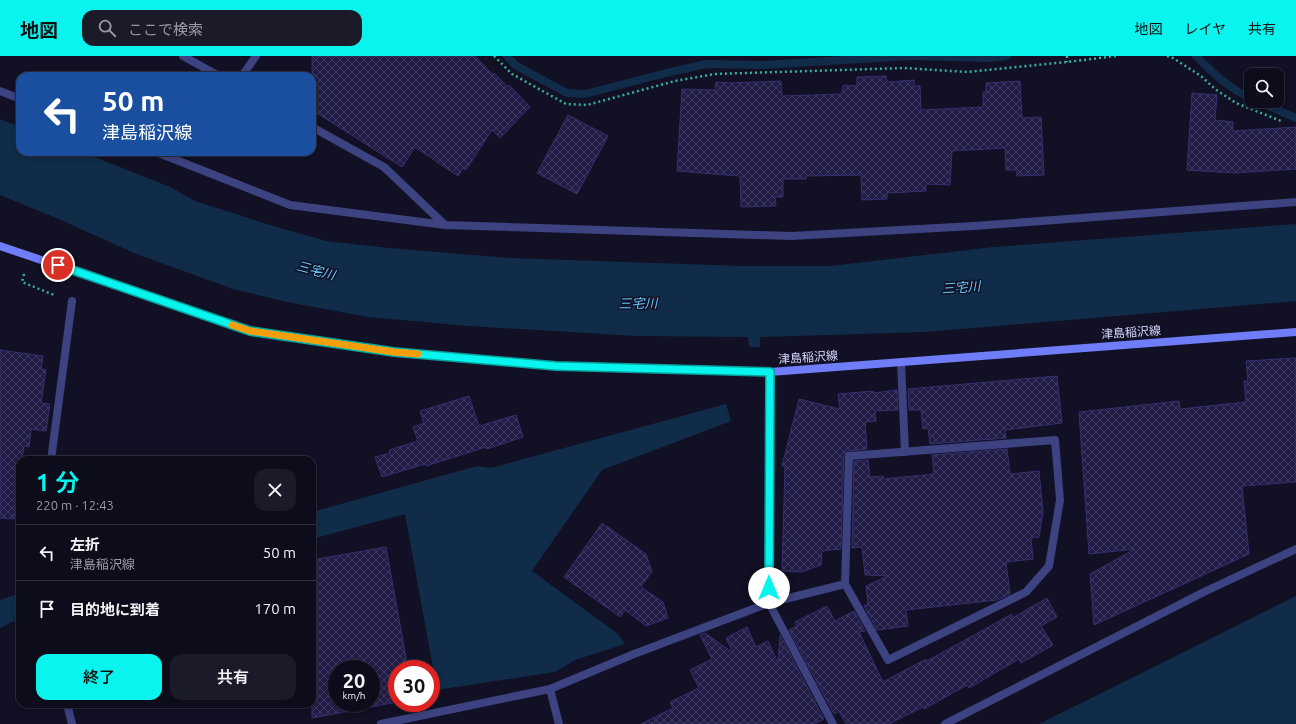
<!DOCTYPE html>
<html lang="ja">
<meta charset="utf-8">
<style>
:root{--surface:#0d0c1b;--page:#1b1a28;--text:#f1f3f6;--muted:#9a9ba3;--line:#2d2c3a;--accent:#0af4ef}
body{margin:0;font-family:Ubuntu,"Noto Sans JP",sans-serif;background:var(--page);color:var(--text);height:100vh;display:flex;flex-direction:column;font-size:15px;white-space:nowrap}
*{box-sizing:border-box;margin:0}
p{font-size:13px;color:var(--muted)}
.icon{flex:none;width:22px;height:22px;fill:none;stroke:currentColor;stroke-width:2;stroke-linecap:round;stroke-linejoin:round}
.map{position:relative;flex:1;overflow:hidden}
.drawer{position:absolute;left:16px;top:400px;width:300px;height:252px;display:flex;flex-direction:column;background:var(--surface);border-radius:12px;box-shadow:0 2px 6px #0003,0 0 0 1px var(--line)}
.drawer>*{flex:none}
.hud{position:absolute;left:16px;top:16px;width:300px;height:84px;border-radius:12px;box-shadow:0 2px 6px #0003,0 0 0 1px var(--line);background:#1a4fa0;color:#fff;overflow:hidden}
.controls{position:absolute;left:1244px;top:12px;display:grid;gap:8px}
.controls a{display:grid;place-items:center;width:40px;height:40px;border-radius:8px;background:var(--surface);box-shadow:0 2px 6px #0003,0 0 0 1px var(--line);font-size:20px}
.speed{position:absolute;left:328px;top:604px;display:flex;gap:8px;font-size:20px;font-weight:700;text-align:center}
.speed>*{display:grid;place-content:center;width:52px;height:52px;border-radius:50%;background:var(--surface);box-shadow:0 2px 6px #0003,0 0 0 1px var(--line);line-height:1}
.speed small{font-size:10px;font-weight:400}
.speed .limit{border:6px solid #d22;background:#fff;color:#111}
.pin{position:absolute;display:grid;place-items:center;width:34px;height:34px;color:#fff;margin:-17px;border:2px solid #fff;border-radius:50%;box-shadow:0 1px 4px #0007}
.me{position:absolute;width:44px;margin:-22px;rotate:0deg;stroke-linejoin:round;filter:drop-shadow(0 0 3px #0008)}
.turn{display:flex;align-items:center;gap:14px;height:84px;padding:0 20px;font-size:18px}
.turn .icon{width:52px;height:52px;stroke-width:2.5}
.turn b{display:block;font-size:28px;line-height:34px}
.round{display:grid;place-items:center;flex:none;width:42px;height:42px;border-radius:12px;background:var(--page)}
.head{display:flex;align-items:center;justify-content:space-between;height:68px;padding:0 20px}
h1{font-size:24px;font-weight:600;line-height:30px;color:var(--accent)}
.action{display:flex;gap:8px;margin-top:auto;padding:8px 20px}
.action a{flex:1;height:46px;border-radius:12px;background:var(--accent);color:#111;font-size:16px;font-weight:600;line-height:46px;text-align:center}
.action a+a{background:var(--page);color:var(--text)}
ul{padding:0;list-style:none}
li{display:flex;align-items:center;gap:12px;height:56px;padding:0 20px;border-top:1px solid var(--line)}
li div{flex:1}
li b{display:block;font-size:15px}
li em{font-style:normal}
header{display:flex;align-items:center;gap:24px;box-sizing:border-box;height:56px;padding:0 20px;background:var(--accent);color:#111}
header strong{font-size:19px}
nav{display:flex;gap:22px;margin-inline-start:auto;font-size:14px}
.search{width:280px;height:36px;background:var(--page);display:flex;align-items:center;gap:10px;box-sizing:border-box;padding:0 14px;border-radius:12px;color:var(--muted);font-size:15px}
.map>svg:first-child{display:block}
.water{fill:#102c48}
.lines{fill:none;stroke-linecap:round;stroke-linejoin:round}
.stream{stroke:#102c48;stroke-width:8}
.building{fill:url(#building-cross-hatch);stroke:#343070;fill-rule:evenodd}
.path{stroke:#34b29b;stroke-width:2.5;stroke-dasharray:2 3;stroke-linecap:butt}
.street{stroke:#3d4281;stroke-width:8}
.secondary{stroke:#707df9;stroke-width:8}
.route-casing{stroke:#069f9b;stroke-width:10}
.route{stroke:#0af4ef;stroke-width:7}
.slow{stroke:#f59e0b;stroke-width:7}
.labels{text-anchor:middle;dominant-baseline:central;stroke-width:3;stroke-linejoin:round;paint-order:stroke}
.street-label{font-size:12px;fill:#d5d5fd;stroke:#111024}
.water-label{font-size:13px;font-style:italic;fill:#67c7f9;stroke:#111024}
</style>
<header>
<strong>地図</strong>
<div class="search"><svg class="icon" aria-label="search" viewBox="0 0 24 24"><circle cx="10" cy="10" r="6"/><path d="M15 15l6 6"/></svg>ここで検索</div>
<nav><a>地図</a><a>レイヤ</a><a>共有</a></nav>
</header>
<div class="map">
<svg width="1296" height="668" viewBox="0 0 1296 668">
<defs>
<pattern id="building-cross-hatch" width="8" height="8" patternUnits="userSpaceOnUse"><rect width="8" height="8" fill="#201c45"/><path d="M0 0l8 8M0 8l8-8" fill="none" stroke="#403c61"/></pattern>
</defs>
<rect width="100%" height="100%" fill="#111024"/>
<path class="water" d="M0,63L20,71V96H82L170,131L195,145L270,169L326,185L389,192L510,202L743,210H830L994,191L1296,168V245L925,276L760,281V291H749L748,281L637,280L469,270L368,261L287,246L233,233L134,197L61,164L0,139Z
M726,348L731,365L602,414L532,515L618,578L625,588L575,604L555,616L437,634L405,458L312,483V456L477,410L491,412Z
M20,537V564L10,567L0,572V544Z
M1296,540V668H1039Z"/>
<g class="lines">
<path class="stream" d="M507,0L515,9L567,37L585,38L674,15L707,8L763,9L911,0L988,2L1007,0
M1196,0C1213,17 1229,33 1251,42
M1257,45L1296,62"/>
</g>
<path class="building" d="M312,0H475L493,19L494,17L508,31L509,29L530,51L500,82L492,74L466,114L463,112L458,120L415,91L402,111L312,54Z
M886,20L887,26L914,24V30H920L921,54L983,51V36H986V27L1020,25L1022,62L1041,61L1044,119L1017,120L1016,114H1006L1005,92L952,95L950,129L926,128V135L887,137V143L862,144L861,119L806,120V123H783V141H775L776,150L741,151L740,120L677,115L682,33L715,34L716,26L730,27L781,25L782,40L842,38L843,29L857,30V21Z
M1192,37L1217,39L1215,64L1233,66V75L1296,71V113L1234,117L1187,114Z
M568,59L608,80L577,138L537,117Z
M0,294L43,300L41,313L46,314L41,347L50,348L46,375L31,373L29,391L24,390L22,404H20V419L14,463L0,462Z
M1296,302V426L1242,430L1249,498L1094,569L1090,518L1135,493L1089,498L1079,356L1179,345L1180,353L1246,346L1244,325H1248L1246,305Z
M1057,320L1062,367L1005,374L1006,382L930,388L928,372L923,373L921,354H909L908,333Z
M897,334L898,354L875,355L876,365L865,366L867,393L849,395L844,398L841,493L822,495L821,509L801,516L782,515L785,410H782L799,343L840,353L838,338L873,335L874,337Z
M469,340L479,370L516,359L523,381L487,393L486,391L426,410L425,408L382,421L375,401L390,397L389,394L418,385L413,371L424,367L420,355Z
M1007,393L1010,418L1039,415L1043,456L1039,481L1031,482L1033,503L1006,506L1010,538L997,544L906,554L908,570L877,574L864,550L868,548L866,530L888,520L865,519L862,491L852,492L854,405L868,404L870,421L883,420V423L934,418L932,399Z
M602,467L646,498L652,515L641,531L663,546L668,562L646,570L625,554L620,561L564,521Z
M386,491L408,613H397V646L312,662V504ZM337,613H371V647H337Z
M1047,542L1057,561L1041,570L1053,589L1021,607L1019,603L969,632L967,629L924,653L923,651L889,668H846L839,655L834,658L789,574L797,570L795,566L827,550L835,565L854,555L865,575L859,576L883,626L926,603L927,605L1012,558V562Z
M747,571L756,591L768,585L778,607L780,579L824,663L814,668H641L673,652L670,646L699,632L690,614L712,603L700,579L705,577L733,597L726,582Z"/>
<g class="lines">
<path class="path" d="M494,0L512,18L566,48L587,49L675,25L715,18L904,12L967,16L1067,6L1116,0
M1067,0V6
M1167,0L1173,2L1201,20L1215,33L1236,47L1281,65
M24,218L22,226L54,239"/>
<path class="street" d="M183,0L219,20
M242,20L256,0
M0,35L20,43
M312,71L384,111L445,169
M156,96L290,149L445,169L791,180L974,170L1296,146
M901,306L905,396
M770,316L769,547L833,668
M1055,384L1060,444L1049,510L1026,536L888,604L845,528L849,400Z
M51,404L72,245
M550,633L559,668
M67,648L72,668
M381,668L550,633L634,598L769,547L845,528
M945,668L1206,535L1296,493"/>
<path class="secondary" d="M0,190L250,275L394,296L556,310L770,316L1296,276"/>
</g>
<g class="lines">
<defs>
<path id="route" d="M58,209L250,275L394,296L556,310L770,316L769,532"/>
</defs>
<use href="#route" class="route-casing"/>
<use href="#route" class="route"/>
<path class="slow" d="M232,269L250,275L394,296L418,298"/>
</g>
<g class="labels">
<g class="street-label">
<text transform="translate(1131 276) rotate(-4)">津島稲沢線</text>
<text transform="translate(808 301) rotate(-4)">津島稲沢線</text>
</g>
<g class="water-label">
<text transform="translate(316 214) rotate(15)">三宅川</text>
<text transform="translate(961 231) rotate(-4)">三宅川</text>
<text transform="translate(638 247) rotate(-1)">三宅川</text>
</g>
</g>
</svg>
<div class="controls">
<a><svg class="icon" aria-label="search" viewBox="0 0 24 24"><circle cx="10" cy="10" r="6"/><path d="M15 15l6 6"/></svg></a>
</div>
<div class="speed"><div>20<small>km/h</small></div><div class="limit">30</div></div>
<div class="pin" style="left:58px;top:209px;background:#d93025"><svg class="icon" aria-label="arrive" viewBox="0 0 24 24"><path d="M6 21V4h12l-3 4 3 4H6"/></svg></div>
<svg class="me" style="left:769px;top:532px" viewBox="-20 -20 40 40"><circle r="19" fill="#fff"/><path d="M0-13L10 11 0 6-10 11z" fill="#0af4ef"/></svg>
<div class="hud">
<div class="turn"><svg class="icon" aria-label="left" viewBox="0 0 24 24"><path d="M17 20v-9H6M10 6l-5 5 5 5"/></svg><div><b>50 m</b>津島稲沢線</div></div>
</div>
<section class="drawer">
<div class="head"><div><h1>1 分</h1><p>220 m · 12:43</p></div><a class="round"><svg class="icon" aria-label="close" viewBox="0 0 24 24"><path d="M6 6l12 12M18 6L6 18"/></svg></a></div>
<ul>
<li><svg class="icon" aria-label="left" viewBox="0 0 24 24"><path d="M17 20v-9H6M10 6l-5 5 5 5"/></svg><div><b>左折</b><p>津島稲沢線</p></div><em>50 m</em></li>
<li><svg class="icon" aria-label="arrive" viewBox="0 0 24 24"><path d="M6 21V4h12l-3 4 3 4H6"/></svg><div><b>目的地に到着</b></div><em>170 m</em></li>
</ul>
<div class="action"><a>終了</a><a>共有</a></div>
</section>
</div>
